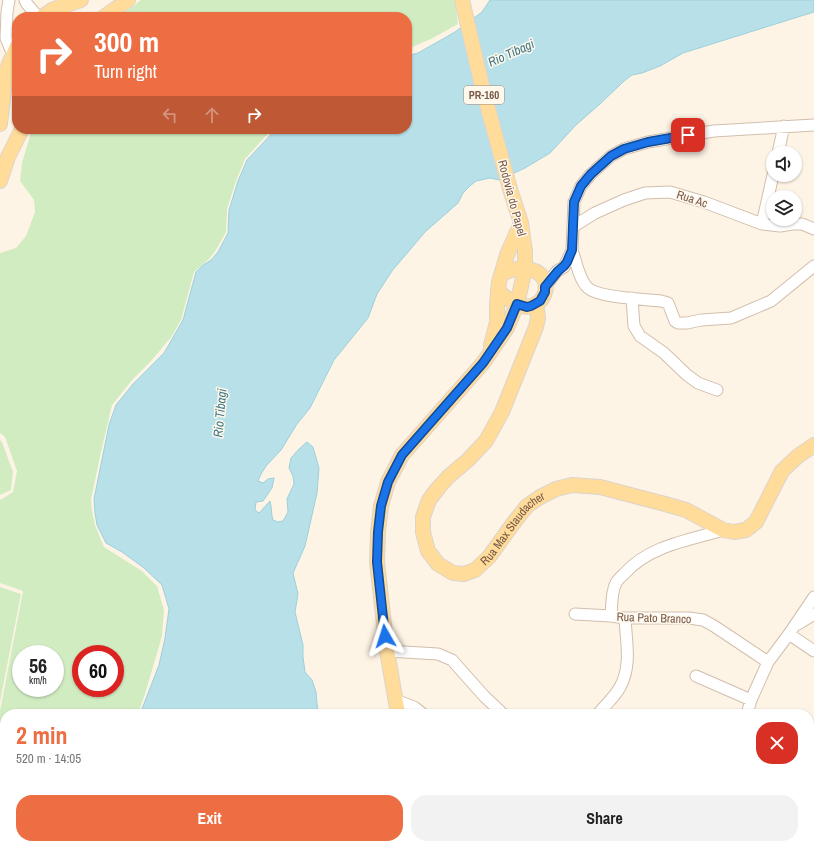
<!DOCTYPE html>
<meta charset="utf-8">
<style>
:root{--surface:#fff;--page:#f2f2f2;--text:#222;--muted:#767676;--accent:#ee6e43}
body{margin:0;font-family:"Archivo Narrow",sans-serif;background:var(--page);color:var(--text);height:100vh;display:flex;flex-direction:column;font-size:15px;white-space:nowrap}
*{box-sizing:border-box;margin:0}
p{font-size:13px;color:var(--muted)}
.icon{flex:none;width:22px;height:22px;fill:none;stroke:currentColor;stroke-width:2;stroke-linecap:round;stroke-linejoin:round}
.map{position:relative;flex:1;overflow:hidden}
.details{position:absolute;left:0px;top:709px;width:814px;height:140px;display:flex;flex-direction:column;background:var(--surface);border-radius:16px 16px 0 0;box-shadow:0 1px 3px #0004}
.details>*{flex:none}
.top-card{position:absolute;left:12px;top:12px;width:400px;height:122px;border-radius:16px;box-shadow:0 1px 3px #0004;background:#ee6e43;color:#fff;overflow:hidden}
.controls{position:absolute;left:766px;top:146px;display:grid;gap:8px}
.controls a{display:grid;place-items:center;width:36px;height:36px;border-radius:50%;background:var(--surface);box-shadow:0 1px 3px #0004;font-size:20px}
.speed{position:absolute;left:12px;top:645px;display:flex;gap:8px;font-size:20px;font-weight:700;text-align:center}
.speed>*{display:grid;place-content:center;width:52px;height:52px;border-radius:50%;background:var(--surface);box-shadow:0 1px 3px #0004;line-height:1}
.speed small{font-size:10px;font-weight:400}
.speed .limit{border:6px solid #d22;background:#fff;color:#111}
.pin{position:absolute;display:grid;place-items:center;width:34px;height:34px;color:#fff;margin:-17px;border-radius:8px;box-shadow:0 2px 6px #0006}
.me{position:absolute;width:44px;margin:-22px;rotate:354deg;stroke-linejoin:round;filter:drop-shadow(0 0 3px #0008)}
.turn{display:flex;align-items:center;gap:14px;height:84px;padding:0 16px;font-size:18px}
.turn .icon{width:52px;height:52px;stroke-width:2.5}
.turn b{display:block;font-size:28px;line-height:34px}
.lanes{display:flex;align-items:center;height:38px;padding:0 16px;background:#0003;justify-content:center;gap:20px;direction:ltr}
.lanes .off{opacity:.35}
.round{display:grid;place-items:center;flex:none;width:42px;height:42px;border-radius:16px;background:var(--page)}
.summary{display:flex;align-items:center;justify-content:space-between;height:68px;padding:0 16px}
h1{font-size:24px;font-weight:800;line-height:30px;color:var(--accent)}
.button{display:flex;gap:8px;margin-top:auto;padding:8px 16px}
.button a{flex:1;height:46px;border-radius:16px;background:var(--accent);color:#fff;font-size:16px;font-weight:800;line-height:46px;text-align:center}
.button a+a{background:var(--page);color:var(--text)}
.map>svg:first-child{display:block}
.green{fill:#d2ecc2;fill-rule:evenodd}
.water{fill:#b8e0e8;stroke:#9dd0db}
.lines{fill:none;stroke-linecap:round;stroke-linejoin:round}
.minor-casing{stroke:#d2beac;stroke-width:13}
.major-casing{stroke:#dcd4cf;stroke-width:16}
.minor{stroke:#fff;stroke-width:11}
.major{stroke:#ffdc9a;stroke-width:14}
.route-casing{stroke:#114b97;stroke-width:10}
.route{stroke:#1a73e8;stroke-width:7}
.labels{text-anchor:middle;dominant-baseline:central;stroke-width:3;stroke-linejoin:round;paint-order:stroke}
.shield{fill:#fff8ec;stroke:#a08979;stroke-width:1}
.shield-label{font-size:11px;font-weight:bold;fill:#785a48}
.street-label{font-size:12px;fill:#785a48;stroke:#fff8ec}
.water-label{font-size:13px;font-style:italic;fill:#3d7786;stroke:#fff8ec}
</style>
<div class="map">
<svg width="814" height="849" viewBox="0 0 814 849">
<rect width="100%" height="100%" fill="#fef4e5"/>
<path class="green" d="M141,0H455L458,24L431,39L407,49V17H119Z
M32,129H272L245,159L236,181L227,209L226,232L216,250L210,258L194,272L181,320L172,336L151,361L133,379L112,405L101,452L91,500L92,511L95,525L104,547L142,571L157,586L164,610L162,636L145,694L138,714H5V844H71V849H0V711L23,591L0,583V500L13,492L17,471L5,437L0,433V253L16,248L26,236L35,212L34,200L20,181L22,163ZM21,654H55V688H21ZM81,654H115V688H81Z
M0,440L2,442L13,472L11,490L0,495Z
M0,587L21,594L0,702Z"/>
<path class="water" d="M490,0H814V12L683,53L660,66L642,73L632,75L623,82L600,104L576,125L550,153L525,168L499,180L490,178L476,181L470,186L463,193L458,203L425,232L392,271L377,294L368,318L334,360L310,408L297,424L281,450L266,466L261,474L258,481L263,483L268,479L274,478L272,488L263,501L256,502L255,510L259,513L270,501C272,508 271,514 273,520L278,522L283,521L288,512L287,499L294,484L293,476L289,468L291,458L299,449L307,442L313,447L319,468L317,493L305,546L293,573L298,594L295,612L303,645V657L305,672L312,680L316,692L318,714H140L159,665L165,638L169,609L162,585L144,568L122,552L106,543L97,525L95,513L94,499L109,425L116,405L133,384L164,353L183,320L196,272L203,265L211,260L218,252L228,233L229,210L238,181L247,160L276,129H407V56L418,53L455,32L482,12Z
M73,844H303L302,847L298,849H73Z"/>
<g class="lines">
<defs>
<path id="minor" d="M9,0L7,12L6,38L13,55L15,59
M25,0L27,4L38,17
M778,153L784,126
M762,224L773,175
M574,226L595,213L624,200L645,193L670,192L704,202L762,224L780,226L792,224H802L814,229
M572,250C576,261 579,280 588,288C599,298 645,299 661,301L668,303L675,321L678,323H687L701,320L731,318L771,301L814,266
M545,287L557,271L564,267L567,261L572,250L574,202L581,186L591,174L611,156L624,149L648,142L714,131L814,125
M632,298L634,326L640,336L664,353L687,375L698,383L717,390
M723,530C689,540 649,546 625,573C622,576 618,579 616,583C611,592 612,605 611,616L625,618H689L703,620L714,626L768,662
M575,614L611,616
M798,624L814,614
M789,634L814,651
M387,651L438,654L452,660L484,696L503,714
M696,676L751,700
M395,700L414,707L423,714
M598,714C605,705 615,697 620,687C632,666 626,641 625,618
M747,714L751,700L768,662L789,634L814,597
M809,757H814
M809,832L814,830
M487,844L490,849
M555,844V849
M689,849L692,844"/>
<g id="major">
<path d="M42,17L54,9L81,0"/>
<path d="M104,17L128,0"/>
<path d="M0,124L6,71L17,46"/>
<path d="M0,181L8,157L22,129"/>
<path d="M498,291C505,297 512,303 521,306C546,313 559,272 526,269C523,269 520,268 517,269C512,269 507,272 502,273"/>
<path id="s1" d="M536,304L538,318L536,327L502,412L486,441L468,460L448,477L439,487L429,500L423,517V532L428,551L438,564L453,573L464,574L475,570L489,557L515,521L527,506L540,497L556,489L572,485L600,487L665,504L686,510L723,530L734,532L746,530L756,522L782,471L798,456L814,445"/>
<path d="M491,345L497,322V304L499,282L507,255L521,223"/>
<path d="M398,714L387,651L377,562L378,532L381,506L388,482L402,455L483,363L507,328L517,304L525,269V251L521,223L510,189L483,90L462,0"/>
<path d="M423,844L424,849"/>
</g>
</defs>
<use href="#minor" class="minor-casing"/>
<use href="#major" class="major-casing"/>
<use href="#minor" class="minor"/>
<use href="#major" class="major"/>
</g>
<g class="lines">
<defs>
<path id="route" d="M385,636L377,562L378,532L381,506L388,482L402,455L483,363L507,328L517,304L527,307L531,306L540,301L545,292V287L558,271L564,266L567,262L572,250L574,202L581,186L591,174L611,156L624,149L648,142L688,135"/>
</defs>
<use href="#route" class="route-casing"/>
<use href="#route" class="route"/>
</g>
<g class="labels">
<rect class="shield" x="464" y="86" width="40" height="18" rx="3"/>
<g class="shield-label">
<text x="484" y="95">PR-160</text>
</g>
<g class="street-label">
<text transform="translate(512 198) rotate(75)">Rodovia do Papel</text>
<text transform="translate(692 199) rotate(18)">Rua Ac</text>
<text stroke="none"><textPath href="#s1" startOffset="396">Rua Max Staudacher</textPath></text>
<text transform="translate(654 618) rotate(2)">Rua Pato Branco</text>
</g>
<g class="water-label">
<text transform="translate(511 53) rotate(-24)">Rio Tibagi</text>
<text transform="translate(220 413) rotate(-85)">Rio Tibagi</text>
</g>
</g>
</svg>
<div class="controls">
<a><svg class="icon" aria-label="sound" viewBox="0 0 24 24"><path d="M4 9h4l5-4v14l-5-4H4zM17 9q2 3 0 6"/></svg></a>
<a><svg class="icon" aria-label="layers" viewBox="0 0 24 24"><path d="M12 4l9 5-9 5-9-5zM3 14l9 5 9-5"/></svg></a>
</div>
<div class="speed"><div>56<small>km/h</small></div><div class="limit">60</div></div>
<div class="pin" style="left:688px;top:135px;background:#d93025"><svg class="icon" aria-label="arrive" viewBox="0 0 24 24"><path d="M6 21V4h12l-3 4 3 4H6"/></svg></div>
<svg class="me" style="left:385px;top:636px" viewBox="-20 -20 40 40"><path d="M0-17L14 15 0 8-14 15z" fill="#1a73e8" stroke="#fff" stroke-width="4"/></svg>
<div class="top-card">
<div class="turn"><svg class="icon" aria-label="right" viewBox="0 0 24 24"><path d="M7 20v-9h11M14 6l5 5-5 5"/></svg><div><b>300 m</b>Turn right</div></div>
<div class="lanes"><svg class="icon off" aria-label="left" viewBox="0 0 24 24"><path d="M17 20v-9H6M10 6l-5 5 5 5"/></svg><svg class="icon off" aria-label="ahead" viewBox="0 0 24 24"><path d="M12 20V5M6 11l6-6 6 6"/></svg><svg class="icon" aria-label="right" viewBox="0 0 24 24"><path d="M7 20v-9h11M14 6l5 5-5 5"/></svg></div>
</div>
<section class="details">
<div class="summary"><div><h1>2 min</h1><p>520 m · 14:05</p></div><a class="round" style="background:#d93025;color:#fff"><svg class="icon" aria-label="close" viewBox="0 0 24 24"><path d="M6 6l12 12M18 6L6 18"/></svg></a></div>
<div class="button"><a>Exit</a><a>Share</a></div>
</section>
</div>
